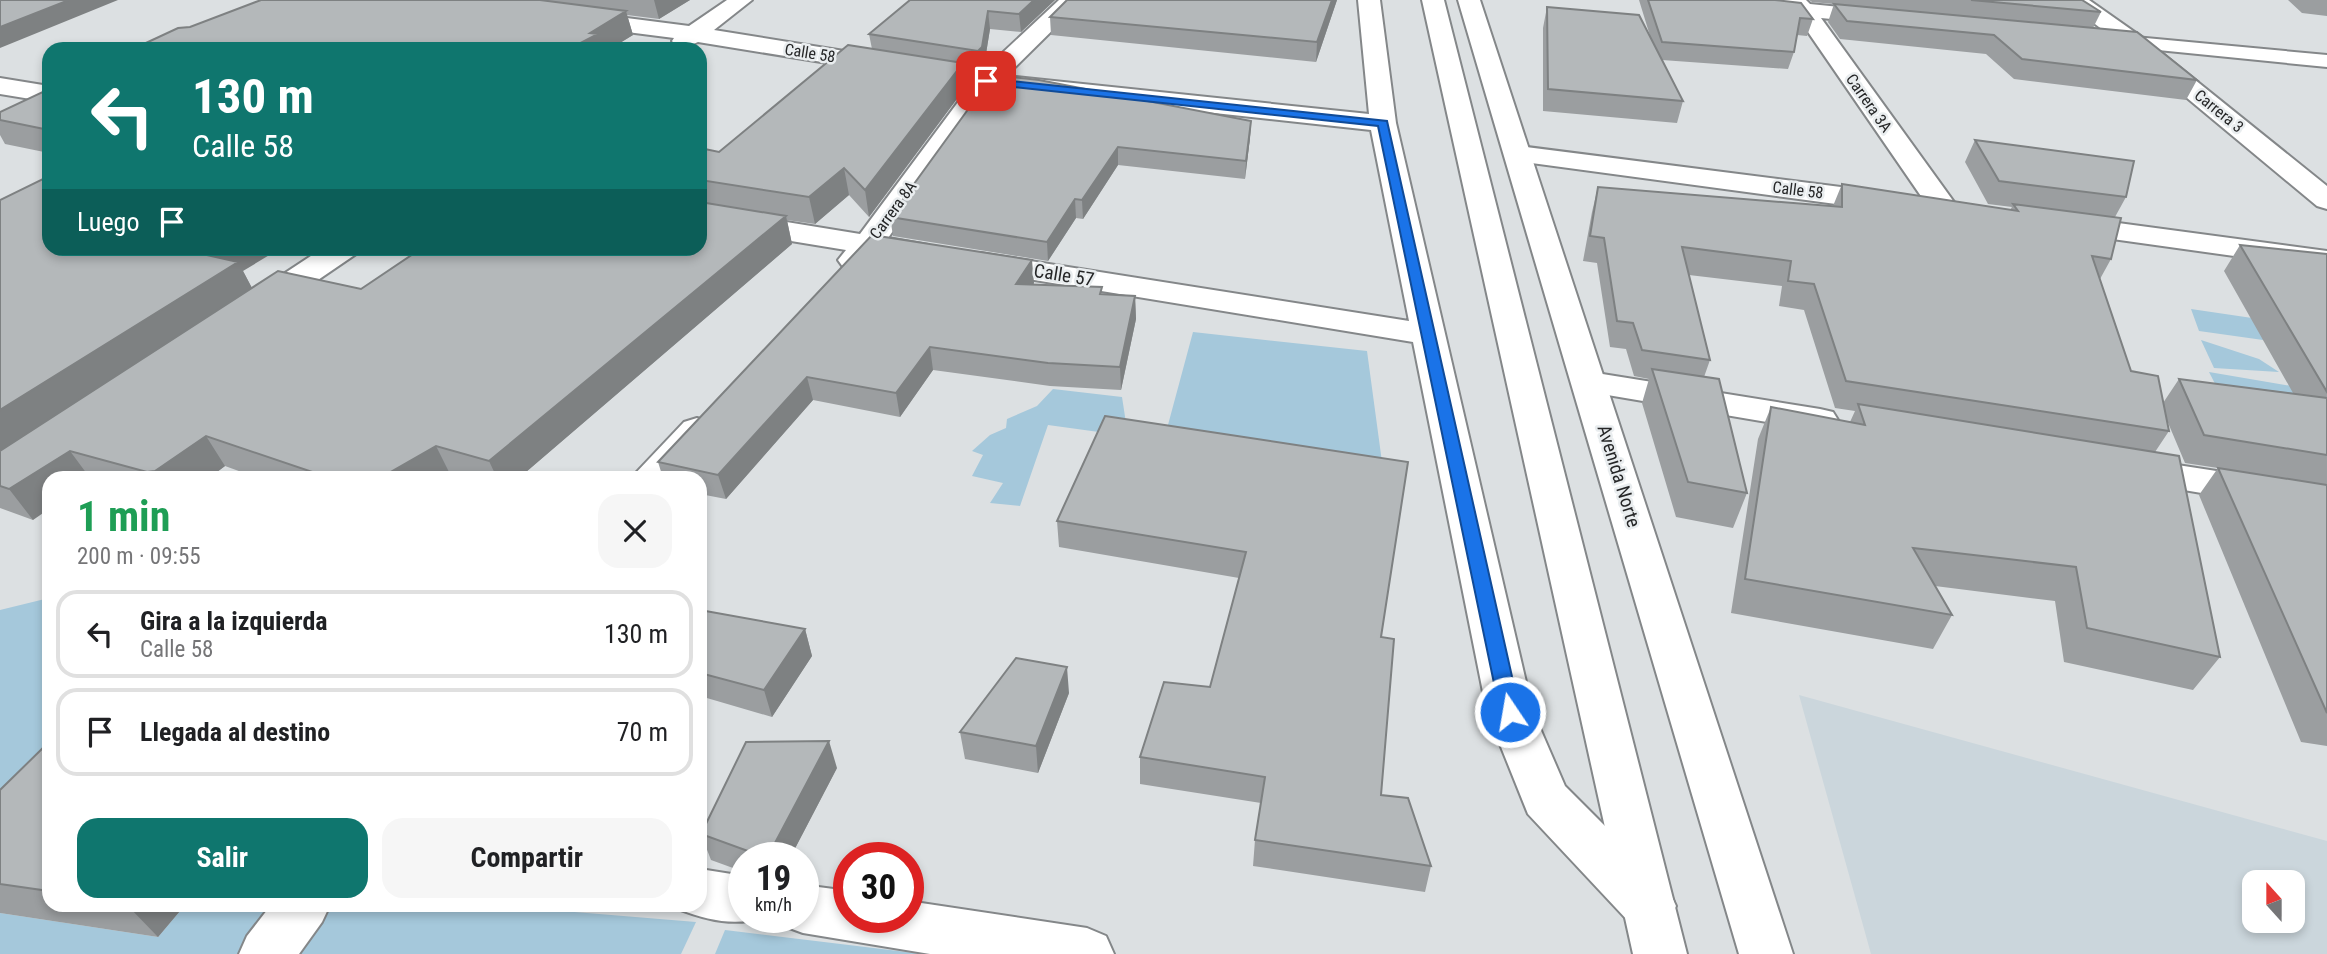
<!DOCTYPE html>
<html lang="es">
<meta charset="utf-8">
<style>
:root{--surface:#fff;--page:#f6f6f6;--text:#202124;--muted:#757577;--line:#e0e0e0;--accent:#0f766e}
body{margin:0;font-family:"Roboto Condensed",sans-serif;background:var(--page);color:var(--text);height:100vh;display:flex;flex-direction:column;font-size:26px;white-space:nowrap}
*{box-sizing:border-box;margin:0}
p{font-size:23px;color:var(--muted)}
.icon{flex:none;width:38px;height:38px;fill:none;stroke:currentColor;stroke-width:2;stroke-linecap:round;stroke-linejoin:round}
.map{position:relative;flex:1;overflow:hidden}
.panel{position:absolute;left:42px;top:471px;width:665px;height:441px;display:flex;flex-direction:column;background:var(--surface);border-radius:21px;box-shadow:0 4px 10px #0003}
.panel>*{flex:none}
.hud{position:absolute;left:42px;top:42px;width:665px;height:214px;border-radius:21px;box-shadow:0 4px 10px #0003;background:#0f766e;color:#fff;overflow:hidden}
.needle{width:46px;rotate:339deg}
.controls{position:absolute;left:2242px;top:870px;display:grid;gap:14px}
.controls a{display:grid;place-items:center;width:63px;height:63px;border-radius:14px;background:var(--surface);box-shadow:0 4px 10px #0003;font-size:35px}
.speed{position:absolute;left:728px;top:842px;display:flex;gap:14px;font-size:35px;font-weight:700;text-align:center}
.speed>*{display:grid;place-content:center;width:91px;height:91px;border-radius:50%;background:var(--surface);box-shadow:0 4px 10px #0003;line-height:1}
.speed small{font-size:18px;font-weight:400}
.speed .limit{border:10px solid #d22;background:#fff;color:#111}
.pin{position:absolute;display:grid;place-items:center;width:60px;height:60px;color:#fff;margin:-30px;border-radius:14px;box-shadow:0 4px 10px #0006}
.me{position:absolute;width:77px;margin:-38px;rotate:348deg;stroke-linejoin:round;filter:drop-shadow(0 0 5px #0008)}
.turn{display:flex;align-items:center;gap:24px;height:147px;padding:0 35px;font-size:32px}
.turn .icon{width:91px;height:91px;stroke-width:2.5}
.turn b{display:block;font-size:49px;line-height:60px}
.then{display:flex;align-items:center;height:66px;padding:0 35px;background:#0003;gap:14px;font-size:26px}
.round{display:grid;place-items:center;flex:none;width:74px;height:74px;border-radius:21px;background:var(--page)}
.headline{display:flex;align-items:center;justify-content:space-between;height:119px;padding:0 35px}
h1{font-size:42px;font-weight:700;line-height:52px;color:#1e9e55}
.action{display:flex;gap:14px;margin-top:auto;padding:14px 35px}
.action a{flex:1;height:80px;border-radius:21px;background:var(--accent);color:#fff;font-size:28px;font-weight:700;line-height:80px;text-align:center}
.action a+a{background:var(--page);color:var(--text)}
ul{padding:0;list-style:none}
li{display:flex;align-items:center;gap:21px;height:88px;margin:0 14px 10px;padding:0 21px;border:4px solid var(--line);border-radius:21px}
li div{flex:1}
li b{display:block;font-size:26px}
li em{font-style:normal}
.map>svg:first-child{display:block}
.built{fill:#cbd6dc;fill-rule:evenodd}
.green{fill:#a5c8db}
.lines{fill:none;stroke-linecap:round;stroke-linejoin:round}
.lane-casing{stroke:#848789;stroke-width:4}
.street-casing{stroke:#848789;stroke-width:4}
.primary-casing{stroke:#848789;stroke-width:4}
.lane{fill:#fff;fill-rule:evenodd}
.street{fill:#fff;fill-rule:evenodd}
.primary{fill:#fff;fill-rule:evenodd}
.wall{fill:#9b9ea0}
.shaded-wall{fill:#7e8182}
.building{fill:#b4b8ba;stroke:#7e8182;stroke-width:2}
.route{fill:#1a73e8;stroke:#114b97;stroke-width:2}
.labels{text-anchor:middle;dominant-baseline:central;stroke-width:5;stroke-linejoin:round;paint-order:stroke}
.far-street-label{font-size:16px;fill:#252627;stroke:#e9edef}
.street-label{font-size:19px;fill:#252627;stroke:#e9edef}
</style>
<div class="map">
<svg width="2327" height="954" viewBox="0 0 2327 954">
<rect width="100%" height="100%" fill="#dce0e2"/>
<path class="built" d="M1799,695L2327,841V954H1871ZM2254,882H2292V920H2254Z"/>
<path class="green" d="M2191,309L2286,323L2327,349L2199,331Z
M1193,332L1367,351L1382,462L1165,436Z
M2201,340L2259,359L2279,372L2214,368Z
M2209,372L2327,392L2228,409Z
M1053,389L1122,397L1128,436L1048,425L1020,506L990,503L1003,483L972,476L983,455L972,451L990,435L1006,428L1007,419L1037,406Z
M49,598V805L0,859V610Z
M185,905H290L252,954H0V913L158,937Z
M329,905H490L696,922L681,954H289Z
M725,930L923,954H715Z"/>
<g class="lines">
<defs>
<path id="lane" d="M2135,37L2327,55V67L2128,47L2125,43L2128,39Z"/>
<path id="street" d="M727,0H752L714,30L981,73L1059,0H1083L1006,76L1369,114L1358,0H1380L1396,123L1533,712L1565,786L1668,889L1676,906L1668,923L1649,930L1630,923L1528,814L1487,712L1413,342L980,271L969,269L964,262L969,255L980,253L1409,321L1371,130L993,89L888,238L928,245L932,252L928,259L917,261L875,254C865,267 859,271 843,267L838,260L846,250L700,226V208L860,234L970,86L698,42L684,48L676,46L672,41L674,38L580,26L572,24L569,19L572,14L580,12L689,26Z
M1685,0H1806L1810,4L1890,12L1893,17L1890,22L1882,24L1821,18L1959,209L1954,215L1944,218L1934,215L1797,16L1696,7L1688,5Z
M2063,0H2089L2143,38L2327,186V209L2317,206L2127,48Z
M0,78L49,86V102L0,94Z
M1519,146L1888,193L1898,196L1903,202L1898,208L1888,211L1509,160L1505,154L1509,148Z
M2066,216L2327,251V269L2055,231L2051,225L2055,219Z
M323,248H360L356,254L271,312L259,315L247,312L243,305L247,298Z
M1590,372L1820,409L1833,412L1838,420L1833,428L1820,431L1578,390L1572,383L1578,376Z
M697,418L710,422L715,430L672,478H631L684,422Z
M2132,458L2327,488V514L2118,479L2113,470L2118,461Z
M700,869L744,876V917H763C736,927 708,920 681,910L679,905H700Z
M803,885L849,891V917H908V901L1087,928L1106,936L1114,954H930L803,933L784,926L780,917H803Z
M271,905H330L322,922L299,954H239L247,936Z"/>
<path id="primary" d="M1422,0H1444L1687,954H1633Z
M1458,0H1480L1793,954H1739Z"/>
</defs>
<use href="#lane" class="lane-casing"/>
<use href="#street" class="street-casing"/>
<use href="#primary" class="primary-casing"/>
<use href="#lane" class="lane"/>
<use href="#street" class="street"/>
<use href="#primary" class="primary"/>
</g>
<path class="wall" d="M261,0H690L659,19L627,15L633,35L610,49H133Z
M910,0H1055L1021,32L990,29L984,66L980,70L963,67L965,88L869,217L849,195L815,224L787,220L792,244L519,478H455L451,476L449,478H258L225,466L209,478H49L33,520L0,508V200L243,271L252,288L361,289L700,248V148L719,152L872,49L869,34Z
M1337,0L1316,62L1051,35L1050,17Z
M1639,0H1775L1813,19L1807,36L1797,35L1794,52L1788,69L1662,60L1683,101L1677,123L1543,111V28L1547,7L1651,39Z
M1809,0H2082L2101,12L2093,28L2197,80L2186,100L2014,79L1986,54L1840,39L1828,22L1834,4L1812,2Z
M2288,0H2327V16L2302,13Z
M993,75L1251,121L1250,138L1245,179L1118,165L1083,219L1076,218L1048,261L893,236L890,217Z
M49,89V153L5,144L0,135V112Z
M1975,140L2126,197L2115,217L2111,259L2100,279L2131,371L2163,403L2179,379L2293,393L2224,271L2240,245L2327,254V746L2301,742L2199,495L2218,468L2185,463L2166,418L2169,431L2155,452L2220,657L2193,690L2064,662L2055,601L1935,586L1952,615L1933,649L1731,613L1758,439L1771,407L1850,422L1855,411L1835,408L1804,310L1779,306L1782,286L1689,275L1710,360L1704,377L1747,493L1733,528L1676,517L1642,403L1649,379L1634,376L1626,349L1610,347L1597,263L1583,261L1592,212L1598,187L1833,206L1842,184L2010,210L2012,207L1988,204L1965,162Z
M872,235L1034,283L1033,285L1102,295L1135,296L1136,319L1121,390L1050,386L933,370L900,417L813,400L726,499L700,494V478H663L658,462Z
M1105,416L1381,637V795L1431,866L1425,892L1253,866L1255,840L1261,803L1140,784V757L1210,687L1239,578L1059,547L1057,521Z
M700,610L805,629L812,656L772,717L700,696Z
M1069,693L1038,773L965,759L960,732Z
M49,742V905H185L158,937L0,913V790Z
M837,768L790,858H744V872L711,860L701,834Z"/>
<path class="shaded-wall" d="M69,0H118L0,48V27Z
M654,0H690L659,19Z
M1034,0H1055L1021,32L1019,14Z
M1332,0H1337L1316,62L1317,42Z
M626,11L633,35L610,49H569L590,33Z
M988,11L990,29L984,66L980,70L978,51Z
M963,63L965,88L869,217L865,190Z
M1251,121L1250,138L1245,179L1246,161Z
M1118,147V165L1083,219L1082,200Z
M844,168L849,195L815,224L809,197Z
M1075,199L1076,218L1048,261L1047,242Z
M786,216L792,244L519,478H497L489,461Z
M219,248H281L243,271L253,290L0,455V410L207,255Z
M1032,260L1034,283L1018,307L1016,284Z
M1135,296L1136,319L1121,390L1120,367Z
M930,347L933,370L900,417L896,393Z
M807,377L813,400L726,499L718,475Z
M206,436L225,466L209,478H151L147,472Z
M436,446L451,476L449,478H380Z
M70,451L90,478H49V509L33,520L9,489Z
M805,629L812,656L772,717L764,690Z
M1067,667L1069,693L1038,773L1036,746Z
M829,741L837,768L790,858H767Z
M127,905H185L158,937Z"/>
<path class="building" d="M0,0H69L0,27Z
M261,0H540L626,11L590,33L598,34L569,49H133L178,28L190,27Z
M910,0H1034L1019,14L988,11L982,47L978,51L869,34Z
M1067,0H1332L1317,42L1050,17Z
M1648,0H1775L1801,3L1813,19L1800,18L1794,52L1662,42Z
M1971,0H2082L2101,12Z
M1834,4L2137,32L2197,80L2022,59L1994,35L1847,21Z
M1547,7L1639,15L1683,101L1548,89Z
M848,45L963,63L865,190L844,168L809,197L700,180V148L719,152Z
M993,75L1039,80L1251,121L1246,161L1118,147L1082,200L1075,199L1047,242L890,217Z
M49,89V130L0,120V112Z
M1975,140L2134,161L2126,197L1999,181Z
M49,176V248H219L207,255L238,262L0,410V200Z
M1842,184L2018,211L2013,204L2121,218L2111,259L2092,256L2131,371L2158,376L2169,431L1846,381L1814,284L1788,281L1791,261L1682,247L1710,360L1642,350L1633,323L1617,321L1604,238L1590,236L1598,187L1842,207Z
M700,202L786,216L489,461L436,446L380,478H330L206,436L155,471L147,472L70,451L9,489L0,486V451L278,271L361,289L422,248H700Z
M872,235L1032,260L1016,284L1102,287L1100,294L1135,296L1120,367L1048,363L930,347L896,393L807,377L718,475L658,462Z
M2240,245L2327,254V392Z
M1652,369L1719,379L1747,493L1688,482Z
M2179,379L2327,398V455L2204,435Z
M1858,404L2179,456L2220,657L2087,628L2076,567L1913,548L1952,615L1745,579L1771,407L1865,425Z
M1105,416L1408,462L1381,637L1394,639L1381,795L1408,798L1431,866L1255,840L1265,777L1140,757L1164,682L1210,687L1246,552L1057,521Z
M2218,468L2327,485V713Z
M700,610L805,629L764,690L700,673Z
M1016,658L1067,667L1036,746L960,732Z
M829,741L767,858L701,834L746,742Z
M49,742V891L0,884V790Z"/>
<path class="route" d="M982,78L1387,121L1520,712L1517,718L1510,720L1503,718L1500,712L1378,126L986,84L982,83Z"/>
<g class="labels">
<g class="far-street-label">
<text transform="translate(810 53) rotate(9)">Calle 58</text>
<text transform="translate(1869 103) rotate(55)">Carrera 3A</text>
<text transform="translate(2219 111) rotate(39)">Carrera 3</text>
<text transform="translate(1798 190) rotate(7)">Calle 58</text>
<text transform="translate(893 210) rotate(-54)">Carrera 8A</text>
</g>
<g class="street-label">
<text transform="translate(1064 275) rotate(9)">Calle 57</text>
<text transform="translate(1619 476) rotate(73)">Avenida Norte</text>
</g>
</g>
</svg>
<div class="controls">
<a><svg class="needle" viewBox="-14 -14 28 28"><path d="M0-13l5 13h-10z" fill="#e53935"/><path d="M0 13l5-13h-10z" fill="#757577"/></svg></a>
</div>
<div class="speed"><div>19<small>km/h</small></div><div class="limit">30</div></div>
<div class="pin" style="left:986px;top:81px;background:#d93025"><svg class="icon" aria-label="arrive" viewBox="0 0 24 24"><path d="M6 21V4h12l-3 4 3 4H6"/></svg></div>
<svg class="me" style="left:1510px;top:712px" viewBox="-20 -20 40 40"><circle r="17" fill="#1a73e8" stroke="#fff" stroke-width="3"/><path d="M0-11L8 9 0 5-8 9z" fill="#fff"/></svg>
<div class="hud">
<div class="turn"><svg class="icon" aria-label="left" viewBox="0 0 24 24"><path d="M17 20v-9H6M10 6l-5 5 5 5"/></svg><div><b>130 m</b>Calle 58</div></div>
<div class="then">Luego<svg class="icon" aria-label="arrive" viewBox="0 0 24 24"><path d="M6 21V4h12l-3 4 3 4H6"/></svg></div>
</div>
<section class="panel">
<div class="headline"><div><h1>1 min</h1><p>200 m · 09:55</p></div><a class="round"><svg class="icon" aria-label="close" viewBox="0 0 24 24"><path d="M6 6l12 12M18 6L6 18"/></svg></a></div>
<ul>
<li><svg class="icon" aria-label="left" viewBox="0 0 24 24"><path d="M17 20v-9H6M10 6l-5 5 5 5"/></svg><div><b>Gira a la izquierda</b><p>Calle 58</p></div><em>130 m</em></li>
<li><svg class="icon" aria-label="arrive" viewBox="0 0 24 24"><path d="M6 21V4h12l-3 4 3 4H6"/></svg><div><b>Llegada al destino</b></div><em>70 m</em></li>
</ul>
<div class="action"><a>Salir</a><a>Compartir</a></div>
</section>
</div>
